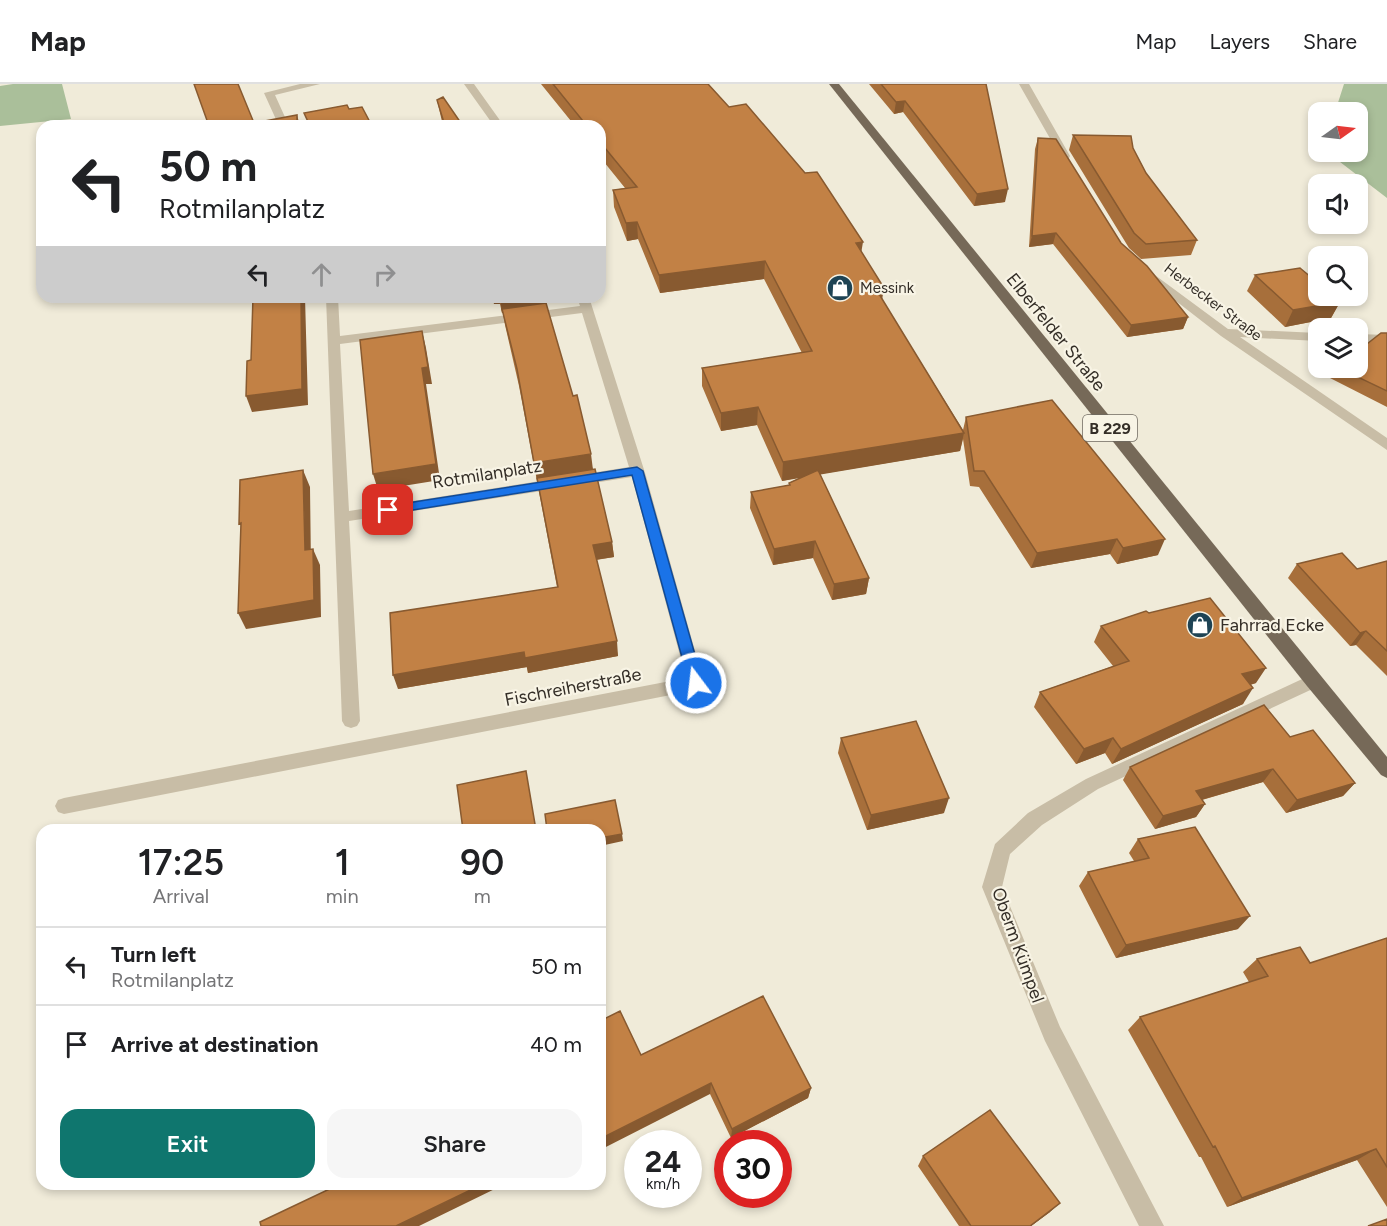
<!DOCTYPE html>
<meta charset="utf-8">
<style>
:root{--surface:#fff;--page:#f6f6f6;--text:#202124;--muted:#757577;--line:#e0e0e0;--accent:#0f766e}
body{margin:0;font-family:Figtree,sans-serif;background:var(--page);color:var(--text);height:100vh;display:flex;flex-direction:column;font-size:22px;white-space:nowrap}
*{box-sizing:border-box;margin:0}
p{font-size:20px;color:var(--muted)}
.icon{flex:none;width:33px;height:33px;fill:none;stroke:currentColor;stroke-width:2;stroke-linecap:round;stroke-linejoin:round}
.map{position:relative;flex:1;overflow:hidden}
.panel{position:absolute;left:36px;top:740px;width:570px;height:366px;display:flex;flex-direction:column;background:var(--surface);border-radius:18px;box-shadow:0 3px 9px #0003}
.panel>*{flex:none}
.guide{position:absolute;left:36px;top:36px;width:570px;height:183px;border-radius:18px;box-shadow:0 3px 9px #0003;background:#fff;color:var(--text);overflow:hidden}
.needle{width:39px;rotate:76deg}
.buttons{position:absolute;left:1308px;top:18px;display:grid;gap:12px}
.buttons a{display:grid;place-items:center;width:60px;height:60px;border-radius:12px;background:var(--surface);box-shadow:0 3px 9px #0003;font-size:30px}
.speed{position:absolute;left:624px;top:1046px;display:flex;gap:12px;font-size:30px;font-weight:700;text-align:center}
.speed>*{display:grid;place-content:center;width:78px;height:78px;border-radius:50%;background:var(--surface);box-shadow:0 3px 9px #0003;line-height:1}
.speed small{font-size:15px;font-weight:400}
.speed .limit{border:9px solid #d22;background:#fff;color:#111}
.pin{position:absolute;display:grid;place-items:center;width:51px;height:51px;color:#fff;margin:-26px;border-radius:12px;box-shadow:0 3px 9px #0006}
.me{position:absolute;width:66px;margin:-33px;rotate:345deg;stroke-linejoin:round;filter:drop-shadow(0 0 4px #0008)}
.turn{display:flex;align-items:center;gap:21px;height:126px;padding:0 24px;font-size:27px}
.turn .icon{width:78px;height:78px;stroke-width:2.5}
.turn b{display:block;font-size:42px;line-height:51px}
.lanes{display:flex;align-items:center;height:57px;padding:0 24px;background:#0003;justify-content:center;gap:30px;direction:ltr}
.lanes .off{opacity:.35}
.eta{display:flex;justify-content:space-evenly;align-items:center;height:102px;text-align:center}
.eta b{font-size:36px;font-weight:600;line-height:42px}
.primary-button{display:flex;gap:12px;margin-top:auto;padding:12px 24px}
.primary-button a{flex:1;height:69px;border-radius:18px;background:var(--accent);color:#fff;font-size:24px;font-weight:600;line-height:69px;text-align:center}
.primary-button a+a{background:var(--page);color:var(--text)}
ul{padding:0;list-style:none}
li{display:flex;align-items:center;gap:18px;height:78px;padding:0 24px;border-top:2px solid var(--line)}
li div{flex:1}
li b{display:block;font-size:22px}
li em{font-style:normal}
header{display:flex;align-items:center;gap:36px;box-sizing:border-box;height:84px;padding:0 30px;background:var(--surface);border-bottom:2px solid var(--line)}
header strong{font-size:28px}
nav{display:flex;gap:33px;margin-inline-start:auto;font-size:21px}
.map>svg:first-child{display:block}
.green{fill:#aabf9a}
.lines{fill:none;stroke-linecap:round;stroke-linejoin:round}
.minor{fill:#c8bda6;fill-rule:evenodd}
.primary{fill:#766958;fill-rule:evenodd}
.wall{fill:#a76f3b}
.shaded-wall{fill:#885a30}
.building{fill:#c28145;stroke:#885a30;stroke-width:1.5}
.route{fill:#1a73e8;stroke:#114b97;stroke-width:1.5}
.labels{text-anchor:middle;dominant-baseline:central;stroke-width:4.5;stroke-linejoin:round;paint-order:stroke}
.far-poi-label{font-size:15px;fill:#342e27;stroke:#f8f4e5;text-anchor:start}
.far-street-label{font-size:15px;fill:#342e27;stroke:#f8f4e5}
.shield{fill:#f8f4e5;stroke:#6f6960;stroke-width:1.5}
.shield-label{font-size:16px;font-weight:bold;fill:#342e27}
.street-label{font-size:18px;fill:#342e27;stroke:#f8f4e5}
.poi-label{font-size:18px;fill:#342e27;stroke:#f8f4e5;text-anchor:start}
</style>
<header>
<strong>Map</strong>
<nav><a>Map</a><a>Layers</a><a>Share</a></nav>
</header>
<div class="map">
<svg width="1387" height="1142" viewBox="0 0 1387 1142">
<rect width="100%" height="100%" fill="#f0ebd9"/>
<path class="green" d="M13,0H62L71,35L0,42V2Z
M1344,0H1387V114L1327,68H1358V28H1335Z"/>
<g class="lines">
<path class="minor" d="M300,0H320L275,11L289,42H279L264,9Z
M464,0H474L504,42H494Z
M1019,0H1029L1070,72L1069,74L1060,72Z
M1144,183L1228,245L1318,249V257L1240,253L1387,354V366L1221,252L1140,189V185Z
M326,213H338L340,252L580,222L577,213H589L646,392L704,599L702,604L696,606L64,730L58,728L55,722L58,716L64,714L686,594L632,393L349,437L360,637L357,642L351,644L345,642L342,637ZM582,229L629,383L349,427L340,260Z
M1358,250L1387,251V259L1358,258Z
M1313,590L1319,592L1321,597L1319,602L1098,705L1042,741L1010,770L1002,803L1060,943L1164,1142H1139L1045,957L982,803L995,760L1028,729L1086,695Z"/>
<path class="primary" d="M829,0H839L1387,673V694L1381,691L1307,602Z"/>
</g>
<path class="wall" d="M541,0H708L861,168L882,216L963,346L966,333L1158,471L1117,480L1110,470L1031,484L979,403L970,402L963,355L960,367L820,390L869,494L866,510L832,516L813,474L773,481L750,424L751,408L789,401V399L801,393L782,397L757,341L721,347L702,302V284L802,269L764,195L660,209L638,155L627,157L614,123L613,106L625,104L600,73V42H575Z
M869,0H986L1005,118L974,122L903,28L894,30Z
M437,16L463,42H443Z
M1073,51L1133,64L1146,89L1197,156L1191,171L1141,175L1129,164L1069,66Z
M1038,54L1121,159L1188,233L1183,245L1127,253L1053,160L1029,163L1035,65Z
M1255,191L1340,218L1331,234L1285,243L1247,207Z
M492,213H545L544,214V219L593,386L612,458L614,473L596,476L618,572L528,589L527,583L398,605L557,503L519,302L505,241L503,229H502L500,220H494Z
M1387,249V323L1330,294L1336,284H1358Z
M1387,477V592L1356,561L1350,562L1288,494L1297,480L1357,485Z
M1101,542L1256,599L1250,601L1243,620L1112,680L1105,669L1076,680L1034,623L1040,608L1113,582L1094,558Z
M1290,653L1355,699L1343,712L1286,729L1263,698L1202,716L1205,720L1196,733L1155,745L1123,696L1130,683Z
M841,654L944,729L867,746L838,669Z
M1138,755L1238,845L1116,874L1079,802L1088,788L1134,777L1129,769Z
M1387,854V1123L1357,1076L1227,1123L1201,1073H1199L1128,946L1140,933L1249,898L1243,888L1257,875L1310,879Z
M641,971L811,1004L808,1014L731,1054L710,1010Z
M923,1072L1050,1128L1031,1142H959L918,1082Z"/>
<path class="shaded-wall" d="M905,17L903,28L894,30L896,18Z
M297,31L300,42H297Z
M1008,105L1005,118L974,122L977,110Z
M637,138L638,155L627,157L626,139Z
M1056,149L1053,160L1029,163L1032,152Z
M863,158L860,176L856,159Z
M765,177L764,195L660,209L659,191Z
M884,204L881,222L876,205Z
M301,213H305L308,321L252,328L246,312Z
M493,213H499L500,220H494Z
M505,213H545L544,214L545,224L502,229L500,214Z
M1340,218L1331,234L1285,243L1293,226Z
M1188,233L1183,245L1127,253L1131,241Z
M422,247L426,264L432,300H426L440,396L378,406L373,390Z
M758,323L757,341L721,347V329Z
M964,349L960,367L782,397L783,378Z
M591,370L593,386L537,395L534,379Z
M303,386L310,403L311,483L305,466Z
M1117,455L1110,470L1031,484L1037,469Z
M1165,455L1158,471L1117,480L1123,464Z
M815,457L813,474L773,481L774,465Z
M612,458L614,473L594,476L593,461Z
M313,465L320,481L321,533L246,545L238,529Z
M869,494L866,510L832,516L834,500Z
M1366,547L1356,561L1350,562L1360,549Z
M617,557L618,572L528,589L525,574Z
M524,568L527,583L398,605L393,591Z
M1266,584L1256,599L1232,606L1242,590Z
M1253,604L1243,620L1112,680L1121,665Z
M1113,654L1105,669L1076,680L1084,665Z
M1273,685L1263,698L1187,720L1196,707Z
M1355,699L1343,712L1286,729L1297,716Z
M949,714L944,729L867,746L871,731Z
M1205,720L1196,733L1155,745L1163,732Z
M622,750L623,757L600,762V754Z
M1250,832L1238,845L1116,874L1126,861Z
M711,999L710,1010L600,1066V1055Z
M811,1004L808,1014L731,1054L732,1045Z
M1376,1065L1357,1076L1227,1123L1242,1114Z
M483,1100H505L419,1142H396Z
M1060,1119L1050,1128L1031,1142H1030Z"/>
<path class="building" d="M194,0H238L254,39L297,31V42H209Z
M553,0H708L729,23L746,20L805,89L817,88L863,158L856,159L884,204L876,205L964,349L783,378L758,323L721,329L702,284L812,267L765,177L659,191L637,138L626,139L613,106L637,103L600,58V42H587Z
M881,0H986L1008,105L977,110L905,17L896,18Z
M443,13L463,42H445L437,16Z
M347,21L349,25L362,23L372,42H310L304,29Z
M1073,51L1131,52L1133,64L1146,89L1197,156L1146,160L1134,149Z
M1038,54L1056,55L1121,159L1147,182L1188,233L1131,241L1056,149L1032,152Z
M1300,184L1318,199V212H1332L1340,218L1293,226L1255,191Z
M253,213H301L302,305L246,312L247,277L251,276Z
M546,219L573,312L577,311L591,370L534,379L517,285L502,225Z
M422,247L428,283L422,284L436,380L373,390L360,256Z
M1381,249H1387V307L1339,284H1358V267Z
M1052,316L1165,455L1123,464L1117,455L1037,469L984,387H974L966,333Z
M595,385L612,458L593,461L617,557L525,574L524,568L393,591L390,529L558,503L537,394Z
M303,386L305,466L313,465L314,516L238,529L241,439L239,440L240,396Z
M818,386L869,494L834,500L815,457L774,465L751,408L790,401L789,399Z
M1342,469L1357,485L1387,477V567L1366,547L1360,549L1297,480Z
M1210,514L1266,584L1242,590L1253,604L1121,665L1113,654L1084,665L1040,608L1129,577L1101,542L1146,527L1149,529Z
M1264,621L1290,653L1313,646L1355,699L1297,716L1273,685L1196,707L1205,720L1163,732L1130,683Z
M916,637L949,714L871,731L841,654Z
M526,687L536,746H463L457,701Z
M615,716L622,750L600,754V746H547L545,730Z
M1195,743L1250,832L1126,861L1088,788L1149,774L1138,755Z
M1387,854V1083L1376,1065L1242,1114L1215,1062L1213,1063L1140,933L1268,892L1257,875L1300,863L1310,879Z
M763,912L811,1004L732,1045L711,999L600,1055V937L620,927L641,971Z
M990,1026L1060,1119L1030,1142H971L923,1072Z
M340,1100H483L396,1142H261L260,1138Z
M1387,1135V1142H1368Z"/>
<path class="route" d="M637,383L643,387L703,599L696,605L689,599L632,391L388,430L382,426L388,422Z"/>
<defs>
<symbol id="shop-disc" viewBox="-11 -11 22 22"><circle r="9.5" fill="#1e4354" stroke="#f8f4e5"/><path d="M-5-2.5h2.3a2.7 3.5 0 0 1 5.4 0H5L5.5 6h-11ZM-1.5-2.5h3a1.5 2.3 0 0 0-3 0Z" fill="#fff"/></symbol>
</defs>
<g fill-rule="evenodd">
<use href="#shop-disc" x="825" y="189" width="30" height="30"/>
<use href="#shop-disc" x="1185" y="526" width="30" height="30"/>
</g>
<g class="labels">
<g class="far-poi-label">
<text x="860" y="204">Messink</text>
</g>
<g class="far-street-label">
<text transform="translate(1213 218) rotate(37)">Herbecker Straße</text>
</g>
<rect class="shield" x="1083" y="331" width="54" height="26" rx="4.5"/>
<g class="shield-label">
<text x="1110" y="344">B 229</text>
</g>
<g class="street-label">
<text transform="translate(1056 248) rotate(51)">Elberfelder Straße</text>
<text transform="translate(487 390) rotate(-9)">Rotmilanplatz</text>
<text transform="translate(573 603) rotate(-11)">Fischreiherstraße</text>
<text transform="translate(1018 861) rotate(70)">Oberm Kümpel</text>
</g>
<g class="poi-label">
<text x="1220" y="541">Fahrrad Ecke</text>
</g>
</g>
</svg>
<div class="buttons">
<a><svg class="needle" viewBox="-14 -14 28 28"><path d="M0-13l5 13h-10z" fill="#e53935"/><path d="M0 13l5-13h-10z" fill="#757577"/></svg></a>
<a><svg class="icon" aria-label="sound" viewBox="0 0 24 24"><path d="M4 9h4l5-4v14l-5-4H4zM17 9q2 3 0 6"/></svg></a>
<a><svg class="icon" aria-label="search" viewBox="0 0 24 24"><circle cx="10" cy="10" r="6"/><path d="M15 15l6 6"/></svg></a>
<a><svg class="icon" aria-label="layers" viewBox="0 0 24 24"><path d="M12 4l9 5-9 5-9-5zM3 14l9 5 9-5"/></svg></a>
</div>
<div class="speed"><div>24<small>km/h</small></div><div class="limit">30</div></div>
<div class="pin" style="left:388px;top:426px;background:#d93025"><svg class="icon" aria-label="arrive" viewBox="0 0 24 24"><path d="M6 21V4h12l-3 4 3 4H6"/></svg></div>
<svg class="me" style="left:696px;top:599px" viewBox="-20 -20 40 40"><circle r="17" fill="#1a73e8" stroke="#fff" stroke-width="3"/><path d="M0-11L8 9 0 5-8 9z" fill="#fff"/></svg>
<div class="guide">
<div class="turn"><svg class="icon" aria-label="left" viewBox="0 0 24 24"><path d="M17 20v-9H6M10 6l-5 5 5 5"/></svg><div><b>50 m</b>Rotmilanplatz</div></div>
<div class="lanes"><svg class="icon" aria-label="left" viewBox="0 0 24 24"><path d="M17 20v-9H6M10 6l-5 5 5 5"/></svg><svg class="icon off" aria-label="ahead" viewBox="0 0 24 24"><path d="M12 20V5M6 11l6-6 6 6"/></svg><svg class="icon off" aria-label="right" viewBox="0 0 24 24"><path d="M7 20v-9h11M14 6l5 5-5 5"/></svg></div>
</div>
<section class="panel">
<div class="eta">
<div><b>17:25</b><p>Arrival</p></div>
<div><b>1</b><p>min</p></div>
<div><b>90</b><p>m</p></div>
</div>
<ul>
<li><svg class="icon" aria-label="left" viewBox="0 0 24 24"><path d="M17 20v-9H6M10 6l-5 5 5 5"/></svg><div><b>Turn left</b><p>Rotmilanplatz</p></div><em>50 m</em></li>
<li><svg class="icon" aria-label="arrive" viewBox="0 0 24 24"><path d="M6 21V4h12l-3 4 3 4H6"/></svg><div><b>Arrive at destination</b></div><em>40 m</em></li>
</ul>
<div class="primary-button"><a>Exit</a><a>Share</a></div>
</section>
</div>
